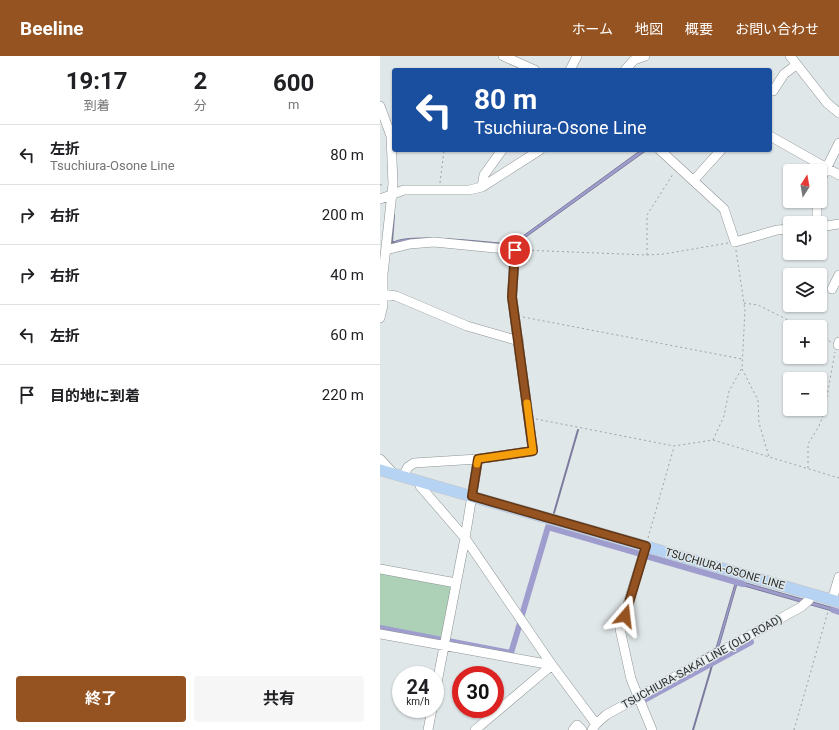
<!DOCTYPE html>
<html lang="ja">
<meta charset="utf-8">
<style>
:root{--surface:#fff;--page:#f6f6f6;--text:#202124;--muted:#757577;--line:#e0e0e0;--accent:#955321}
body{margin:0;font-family:Roboto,"Noto Sans JP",sans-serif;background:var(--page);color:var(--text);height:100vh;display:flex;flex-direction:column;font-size:15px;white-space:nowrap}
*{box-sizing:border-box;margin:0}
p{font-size:13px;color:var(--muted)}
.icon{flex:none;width:22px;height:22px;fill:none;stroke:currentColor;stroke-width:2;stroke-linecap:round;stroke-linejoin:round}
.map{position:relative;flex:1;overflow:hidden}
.panel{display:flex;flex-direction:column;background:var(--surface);width:380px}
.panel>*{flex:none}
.banner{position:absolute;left:12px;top:12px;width:380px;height:84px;border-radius:4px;box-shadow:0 1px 3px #0004;background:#1a4fa0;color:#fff;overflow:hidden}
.needle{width:26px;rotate:11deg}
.controls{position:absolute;left:403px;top:108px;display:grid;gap:8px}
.controls a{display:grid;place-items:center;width:44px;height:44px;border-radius:4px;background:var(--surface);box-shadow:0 1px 3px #0004;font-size:20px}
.speed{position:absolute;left:12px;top:610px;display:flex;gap:8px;font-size:20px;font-weight:700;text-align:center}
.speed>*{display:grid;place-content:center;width:52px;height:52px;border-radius:50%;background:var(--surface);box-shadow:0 1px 3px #0004;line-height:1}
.speed small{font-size:10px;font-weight:400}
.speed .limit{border:6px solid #d22;background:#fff;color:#111}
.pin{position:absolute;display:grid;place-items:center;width:34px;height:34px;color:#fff;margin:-17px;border:2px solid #fff;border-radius:50%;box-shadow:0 1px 4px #0007}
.me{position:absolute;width:44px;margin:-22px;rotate:17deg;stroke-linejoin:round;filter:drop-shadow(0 0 3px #0008)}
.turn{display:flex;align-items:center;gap:14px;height:84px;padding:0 16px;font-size:18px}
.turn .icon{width:52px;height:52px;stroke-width:2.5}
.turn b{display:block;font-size:28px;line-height:34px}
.eta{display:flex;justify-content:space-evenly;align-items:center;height:68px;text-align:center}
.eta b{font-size:24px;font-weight:700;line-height:28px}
.cta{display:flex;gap:8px;margin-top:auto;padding:8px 16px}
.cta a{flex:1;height:46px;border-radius:4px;background:var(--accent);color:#fff;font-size:16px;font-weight:700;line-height:46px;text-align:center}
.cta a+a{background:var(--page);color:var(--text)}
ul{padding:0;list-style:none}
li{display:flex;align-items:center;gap:12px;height:60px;padding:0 16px;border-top:1px solid var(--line)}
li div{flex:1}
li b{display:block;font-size:15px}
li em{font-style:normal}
header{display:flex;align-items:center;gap:24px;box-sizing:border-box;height:56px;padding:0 20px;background:var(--accent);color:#fff}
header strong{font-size:19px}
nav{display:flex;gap:22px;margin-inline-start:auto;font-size:14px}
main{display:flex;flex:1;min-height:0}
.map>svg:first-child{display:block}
.green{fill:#acd1b6}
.water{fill:#9f9dcd;stroke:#7c7b9d}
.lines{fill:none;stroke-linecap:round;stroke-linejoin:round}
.stream{stroke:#7c7b9d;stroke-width:2}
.canal{stroke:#9f9dcd;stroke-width:6}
.minor-casing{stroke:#8d9395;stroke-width:10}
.major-casing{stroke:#c3c4c4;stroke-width:12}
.path{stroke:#9da3a4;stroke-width:1;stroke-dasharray:2 3;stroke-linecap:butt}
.minor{stroke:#fff;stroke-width:9}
.major{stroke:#b6d3f4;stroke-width:11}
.route-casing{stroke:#613615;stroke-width:10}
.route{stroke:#955321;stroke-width:7}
.slow{stroke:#f59e0b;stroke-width:7}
.labels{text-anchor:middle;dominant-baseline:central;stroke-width:3;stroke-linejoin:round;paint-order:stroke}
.street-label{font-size:11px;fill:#292c2c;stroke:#e0e7e9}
</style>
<header>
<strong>Beeline</strong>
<nav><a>ホーム</a><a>地図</a><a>概要</a><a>お問い合わせ</a></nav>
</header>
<main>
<section class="panel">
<div class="eta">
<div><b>19:17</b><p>到着</p></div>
<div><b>2</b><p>分</p></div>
<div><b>600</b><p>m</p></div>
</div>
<ul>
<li><svg class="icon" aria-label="left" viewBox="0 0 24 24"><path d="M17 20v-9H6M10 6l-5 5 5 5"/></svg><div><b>左折</b><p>Tsuchiura-Osone Line</p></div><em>80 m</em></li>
<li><svg class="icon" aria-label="right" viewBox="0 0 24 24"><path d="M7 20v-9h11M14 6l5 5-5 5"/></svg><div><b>右折</b></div><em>200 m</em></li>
<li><svg class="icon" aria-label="right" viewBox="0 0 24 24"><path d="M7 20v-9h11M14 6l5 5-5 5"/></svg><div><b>右折</b></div><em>40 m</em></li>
<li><svg class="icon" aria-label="left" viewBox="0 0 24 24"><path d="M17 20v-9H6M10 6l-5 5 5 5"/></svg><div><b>左折</b></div><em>60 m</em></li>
<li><svg class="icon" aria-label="arrive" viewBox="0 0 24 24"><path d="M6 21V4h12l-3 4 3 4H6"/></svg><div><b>目的地に到着</b></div><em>220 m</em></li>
</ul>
<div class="cta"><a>終了</a><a>共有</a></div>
</section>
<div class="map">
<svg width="459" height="674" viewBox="0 0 459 674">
<rect width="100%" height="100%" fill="#e0e7e9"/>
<path class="green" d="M0,516L74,529L62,581L0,571Z"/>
<path class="water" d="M261,94H267L132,191L30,184L11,188C21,175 112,187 132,188Z
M356,524L454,552L452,555L357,528L334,608L331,609Z"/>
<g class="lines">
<path class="stream" d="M14,186H12L14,159
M174,457L198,374
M316,604L337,592
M313,674L333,606"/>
<path class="canal" d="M266,500L363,528
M453,554L459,556
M142,559L168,471L261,498
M0,572L131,597L140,567
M264,644L371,586"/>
<defs>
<path id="minor" d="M123,0L155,14
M410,0L447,47L459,57
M190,14L197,0
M245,14L254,4L265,0
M390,35H393L404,18L416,9
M0,50L11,80L13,128L3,218V249L0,262
M390,80L459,119
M280,94L344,153L355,186L397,174L410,173
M314,124L341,94
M440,128L443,119L459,87
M102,131L104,119L122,94
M0,143L24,134H89L102,131L160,94
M437,167V145
M440,171L459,168
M6,194L30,188L54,186L135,194L132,241L153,395L98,403L34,407L28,411L23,420
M452,233L459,219
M3,238L16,240L87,270L139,285
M458,289L459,286
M0,403L13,417
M40,430L85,482L172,609L216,668
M266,490L240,573L251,623L272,674
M0,513L76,527
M452,544L459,521
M0,578L172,609
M55,637L85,482L98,403
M48,674L52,653
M95,674L172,609
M193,674L197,669L202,674
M212,674L216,668L226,659L421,551L429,544L432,538"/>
<path id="major" d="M0,414L459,546"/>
</defs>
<use href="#minor" class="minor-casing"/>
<use href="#major" class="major-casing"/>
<path class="path" d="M60,127L64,94
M0,129L5,128
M142,194L267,199L284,198L348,187
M267,199V159L293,118
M364,247L378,249L422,271
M143,261L362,303
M440,280L451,286
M362,313L378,344L379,367L389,401
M156,363L294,390L333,384L459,422
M333,384L344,360L349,335L362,312L365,254L356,194
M428,412V388L439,370L444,357L455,296
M268,482L294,391
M414,674L449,552"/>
<use href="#minor" class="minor"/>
<use href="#major" class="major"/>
</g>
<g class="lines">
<defs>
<path id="route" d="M135,194L132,241L153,395L98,403L92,440L266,490L245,560"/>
</defs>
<use href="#route" class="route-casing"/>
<use href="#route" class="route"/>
<path class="slow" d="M97,408L98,403L153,395L147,347"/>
</g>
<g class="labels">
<g class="street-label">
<text transform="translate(345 513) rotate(16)">TSUCHIURA-OSONE LINE</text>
<text transform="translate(322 606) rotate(-29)">TSUCHIURA-SAKAI LINE (OLD ROAD)</text>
</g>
</g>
</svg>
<div class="controls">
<a><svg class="needle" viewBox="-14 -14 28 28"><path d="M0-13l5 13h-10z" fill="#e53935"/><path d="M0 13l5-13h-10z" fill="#757577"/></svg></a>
<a><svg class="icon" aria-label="sound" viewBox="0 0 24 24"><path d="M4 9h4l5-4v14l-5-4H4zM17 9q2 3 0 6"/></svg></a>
<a><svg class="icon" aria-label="layers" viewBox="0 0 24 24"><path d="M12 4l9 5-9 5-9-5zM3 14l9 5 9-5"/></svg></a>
<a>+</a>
<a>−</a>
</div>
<div class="speed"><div>24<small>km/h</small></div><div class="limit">30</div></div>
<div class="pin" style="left:135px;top:194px;background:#d93025"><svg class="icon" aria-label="arrive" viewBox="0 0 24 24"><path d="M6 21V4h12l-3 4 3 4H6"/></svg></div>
<svg class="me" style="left:245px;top:560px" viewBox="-20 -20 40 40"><path d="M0-17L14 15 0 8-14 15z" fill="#955321" stroke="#fff" stroke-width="4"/></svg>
<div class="banner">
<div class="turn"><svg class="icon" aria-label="left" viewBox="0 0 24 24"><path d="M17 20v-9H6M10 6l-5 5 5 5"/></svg><div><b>80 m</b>Tsuchiura-Osone Line</div></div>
</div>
</div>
</main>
